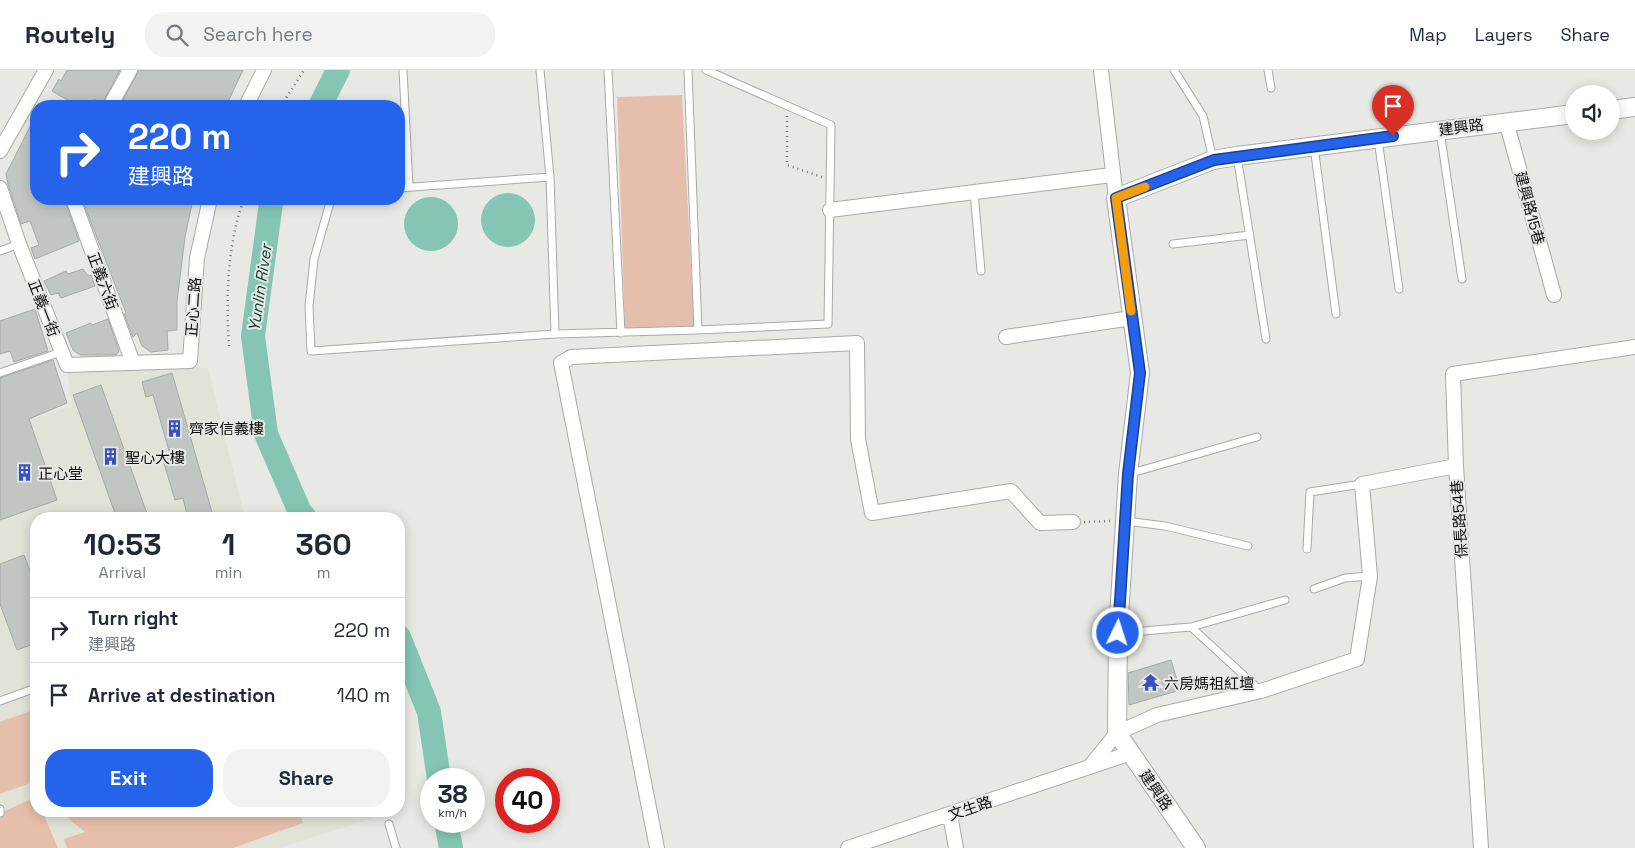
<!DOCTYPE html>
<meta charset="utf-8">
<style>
:root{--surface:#fff;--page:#f2f2f3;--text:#1f2937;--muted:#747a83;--line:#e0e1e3;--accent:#2563eb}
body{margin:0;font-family:"Space Grotesk","Noto Sans TC",sans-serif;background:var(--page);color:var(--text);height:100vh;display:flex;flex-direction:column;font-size:19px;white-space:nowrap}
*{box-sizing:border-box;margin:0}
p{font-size:16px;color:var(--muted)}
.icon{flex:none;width:28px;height:28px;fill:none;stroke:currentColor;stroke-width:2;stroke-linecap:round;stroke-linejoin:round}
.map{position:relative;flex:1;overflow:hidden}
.details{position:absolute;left:30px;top:442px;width:375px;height:305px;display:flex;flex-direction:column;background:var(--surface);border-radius:20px;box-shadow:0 2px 12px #0003}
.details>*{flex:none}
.hud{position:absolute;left:30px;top:30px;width:375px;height:105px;border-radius:20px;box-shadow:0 2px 12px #0003;background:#2563eb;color:#fff;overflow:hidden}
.controls{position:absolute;left:1565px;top:15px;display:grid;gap:10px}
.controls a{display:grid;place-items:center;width:55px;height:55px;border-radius:50%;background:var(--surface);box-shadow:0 2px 12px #0003;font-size:25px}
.speed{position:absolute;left:420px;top:698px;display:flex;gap:10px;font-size:25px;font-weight:700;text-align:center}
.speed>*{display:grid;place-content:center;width:65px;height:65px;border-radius:50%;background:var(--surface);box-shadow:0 2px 12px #0003;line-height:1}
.speed small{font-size:12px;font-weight:400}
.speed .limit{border:8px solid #d22;background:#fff;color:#111}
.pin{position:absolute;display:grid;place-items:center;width:42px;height:42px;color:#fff;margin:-51px -21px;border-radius:50% 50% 50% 0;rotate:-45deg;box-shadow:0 0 5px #0007}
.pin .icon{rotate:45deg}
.me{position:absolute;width:55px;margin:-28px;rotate:4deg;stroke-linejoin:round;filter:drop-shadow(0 0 4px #0008)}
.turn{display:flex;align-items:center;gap:18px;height:105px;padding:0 15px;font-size:22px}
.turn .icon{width:65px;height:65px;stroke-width:2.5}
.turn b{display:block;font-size:35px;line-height:42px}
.eta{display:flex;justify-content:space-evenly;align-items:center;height:85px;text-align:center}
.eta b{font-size:30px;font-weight:700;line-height:35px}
.primary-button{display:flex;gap:10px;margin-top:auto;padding:10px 15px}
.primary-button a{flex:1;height:58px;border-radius:20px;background:var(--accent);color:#fff;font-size:20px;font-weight:700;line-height:58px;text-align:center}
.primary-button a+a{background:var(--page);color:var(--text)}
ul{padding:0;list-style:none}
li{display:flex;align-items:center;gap:15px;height:65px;padding:0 15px;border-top:1px solid var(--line)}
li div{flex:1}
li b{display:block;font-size:19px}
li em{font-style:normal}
header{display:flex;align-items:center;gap:30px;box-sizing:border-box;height:70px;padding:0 25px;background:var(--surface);border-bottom:1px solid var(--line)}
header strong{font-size:24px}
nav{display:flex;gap:28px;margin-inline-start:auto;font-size:18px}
.search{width:350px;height:45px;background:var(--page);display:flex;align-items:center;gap:12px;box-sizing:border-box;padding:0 18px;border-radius:20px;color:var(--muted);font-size:19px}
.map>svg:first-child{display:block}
.built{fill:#e1e3d6}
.green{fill:#e5bfab}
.water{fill:#84c6b3}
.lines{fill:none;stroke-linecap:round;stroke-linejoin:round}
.river{stroke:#84c6b3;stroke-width:24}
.building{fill:#c2c6c2;stroke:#a6a9a5}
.service-casing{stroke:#a9a9a5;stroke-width:9}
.minor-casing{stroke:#a9a9a5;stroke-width:16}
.tertiary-casing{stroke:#a9a9a5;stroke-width:20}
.path{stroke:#757573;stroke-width:2.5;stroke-dasharray:1 4;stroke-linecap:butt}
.service{stroke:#fff;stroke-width:7}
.minor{stroke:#fff;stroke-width:14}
.tertiary{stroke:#fff;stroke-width:18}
.route-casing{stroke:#184099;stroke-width:12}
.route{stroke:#2563eb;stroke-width:9}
.slow{stroke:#f59e0b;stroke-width:9}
.labels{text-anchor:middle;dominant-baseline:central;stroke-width:4;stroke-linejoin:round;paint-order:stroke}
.street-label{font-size:15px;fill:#0e0e0d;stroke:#e8e8e4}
.poi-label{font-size:15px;fill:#0e0e0d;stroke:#e8e8e4;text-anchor:start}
.water-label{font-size:16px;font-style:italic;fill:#003d31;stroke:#e8e8e4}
</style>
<header>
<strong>Routely</strong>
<div class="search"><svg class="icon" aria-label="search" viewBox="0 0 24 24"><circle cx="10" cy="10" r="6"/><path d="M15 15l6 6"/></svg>Search here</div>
<nav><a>Map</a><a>Layers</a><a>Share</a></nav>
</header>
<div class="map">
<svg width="1635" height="778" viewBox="0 0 1635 778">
<rect width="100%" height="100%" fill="#e8e8e4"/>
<path class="built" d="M208,298L245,449H36V741H394L280,778H0V360L72,336L67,300Z"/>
<path class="green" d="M682,25L694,256L625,258L617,27Z
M36,639V711L0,724V652Z
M36,727V741H42L58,778H0V743Z
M62,741H299L303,753L233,778H67L64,769L85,762L70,750Z"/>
<path class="water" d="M481 150a27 27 0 1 1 54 0a27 27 0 1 1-54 0Z
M404 154a27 27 0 1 1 54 0a27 27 0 1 1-54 0Z"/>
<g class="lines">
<path class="river" d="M320,36L338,0
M273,129L271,133L253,266L266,364L300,442L306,449
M399,567L429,642L439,709
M446,751L451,778"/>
</g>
<path class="building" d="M67,0H120L102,34L94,29L89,36H78L52,21L59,9L61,11Z
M139,0H243L226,36H120Z
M36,45V129H64L79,171L35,189L31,178L39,175L30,151L21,154L8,114L6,104Z
M82,129H193L185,167L177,231V260L167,261L168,280L151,282L142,276L137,263L133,267L124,244L126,243Z
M83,199L88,206L91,205L95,216L61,228L58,223L51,225L44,211L66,201L68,204Z
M35,239L48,281L14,292L10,281L0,284V251Z
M108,249L119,281L116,285H80L73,280L66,263L91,253L92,255Z
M53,290L67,333L29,349L57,430L0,450V308Z
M172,303L214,449H188L183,428L175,430L163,390L171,388L153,325L146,327L142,312Z
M101,315L149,449H117L73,325Z
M24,485L36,517V573L17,580L0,534V494Z
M1171,590L1180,620L1129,635L1128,603Z"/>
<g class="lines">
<defs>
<path id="service" d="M403,0L409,117
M608,0L621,263
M688,0L698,260L828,254L831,55L706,0
M1174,0L1203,46L1213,90
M1268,0L1271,18
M1440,61L1462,209
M1378,69L1399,219
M1314,76L1336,244
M1237,86L1266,269
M550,107L555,264
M399,118L550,107L540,0
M974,122L981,201
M331,129L314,189L309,236L311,281L555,264L698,260
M1173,174L1250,165
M0,181L19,174
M0,303L61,282
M1128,404L1257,367
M1126,451L1165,456L1248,476
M1307,479L1310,422L1362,414
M1314,519L1345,508L1370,506
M1191,557L1285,530
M1119,563L1191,557L1261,621
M0,631L36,618
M0,739V743
M389,754L396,778"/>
<path id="minor" d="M1101,0L1116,128
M110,36L130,0
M246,36L264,0
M1506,51L1554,225
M0,81L46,0
M0,118L19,174L67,295L190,291L197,188L210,129
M73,129L133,293
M830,140L1112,105
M1006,267L1132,248
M1091,695L1117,663L1157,645L1261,621L1357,589L1370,506L1362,414L1456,396
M950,745L956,778
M657,778L561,293L571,287L857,273L858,369L872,443L1011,421L1040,453L1073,452
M848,778L1131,683
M1481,778L1456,396L1453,304L1635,277"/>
<path id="tertiary" d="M1611,40L1635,37
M1196,778L1117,663L1118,563L1128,404L1140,303L1116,128L1213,90L1237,86L1574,44"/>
</defs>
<use href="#service" class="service-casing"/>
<use href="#minor" class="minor-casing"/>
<use href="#tertiary" class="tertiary-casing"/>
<path class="path" d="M281,36L304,0
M787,46V95L822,107
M229,276C226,228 227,174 244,129
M1084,452L1111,451"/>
<use href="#service" class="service"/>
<use href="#minor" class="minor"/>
<use href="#tertiary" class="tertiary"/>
</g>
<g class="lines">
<defs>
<path id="route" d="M1118,563L1128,404L1140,303L1116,128L1214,90L1393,66"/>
</defs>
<use href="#route" class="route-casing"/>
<use href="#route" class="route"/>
<path class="slow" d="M1131,241L1116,128L1145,117"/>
</g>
<defs>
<symbol id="building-bare" viewBox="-9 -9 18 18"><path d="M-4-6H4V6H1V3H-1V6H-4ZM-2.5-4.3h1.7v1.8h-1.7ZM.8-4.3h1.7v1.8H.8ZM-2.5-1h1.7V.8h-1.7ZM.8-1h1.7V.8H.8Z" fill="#3750c2" stroke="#e8e8e4" stroke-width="2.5" paint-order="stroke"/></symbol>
<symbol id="temple-bare" viewBox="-9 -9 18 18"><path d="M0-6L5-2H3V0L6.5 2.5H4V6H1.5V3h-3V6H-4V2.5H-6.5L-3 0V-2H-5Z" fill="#3750c2" stroke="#e8e8e4" stroke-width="2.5" paint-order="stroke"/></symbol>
</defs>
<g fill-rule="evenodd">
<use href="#building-bare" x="162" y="346" width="25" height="25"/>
<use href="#building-bare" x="98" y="374" width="25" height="25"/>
<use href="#building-bare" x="12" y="390" width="25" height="25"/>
<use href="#temple-bare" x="1138" y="600" width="25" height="25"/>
</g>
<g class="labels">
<g class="street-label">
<text transform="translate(1461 57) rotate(-8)">建興路</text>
<text transform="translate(1530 138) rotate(75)">建興路15巷</text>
<text transform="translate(103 211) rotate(70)">正義六街</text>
<text transform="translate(193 237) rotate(-86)">正心二路</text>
<text transform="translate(44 238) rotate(69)">正義一街</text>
<text transform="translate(1459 449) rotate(-94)">保長路54巷</text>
<text transform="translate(1156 720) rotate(56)">建興路</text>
<text transform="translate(970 738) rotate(-19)">文生路</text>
</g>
<g class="poi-label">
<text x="189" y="358">齊家信義樓</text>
<text x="125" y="387">聖心大樓</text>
<text x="38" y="403">正心堂</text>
<text x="1164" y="613">六房媽祖紅壇</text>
</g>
<g class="water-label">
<text transform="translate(260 218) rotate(-82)">Yunlin River</text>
</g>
</g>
</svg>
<div class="controls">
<a><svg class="icon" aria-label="sound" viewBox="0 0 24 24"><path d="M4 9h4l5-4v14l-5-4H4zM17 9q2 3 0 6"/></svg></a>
</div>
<div class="speed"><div>38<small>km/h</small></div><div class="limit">40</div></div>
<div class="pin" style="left:1393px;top:66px;background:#d93025"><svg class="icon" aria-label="arrive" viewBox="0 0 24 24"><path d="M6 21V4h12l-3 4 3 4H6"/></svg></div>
<svg class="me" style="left:1118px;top:563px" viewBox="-20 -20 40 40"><circle r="17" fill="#2563eb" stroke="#fff" stroke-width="3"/><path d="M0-11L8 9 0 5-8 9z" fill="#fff"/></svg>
<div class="hud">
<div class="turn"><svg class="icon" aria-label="right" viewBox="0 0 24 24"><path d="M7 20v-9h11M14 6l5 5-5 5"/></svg><div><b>220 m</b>建興路</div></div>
</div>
<section class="details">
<div class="eta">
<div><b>10:53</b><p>Arrival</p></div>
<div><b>1</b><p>min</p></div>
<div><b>360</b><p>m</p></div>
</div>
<ul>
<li><svg class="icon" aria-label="right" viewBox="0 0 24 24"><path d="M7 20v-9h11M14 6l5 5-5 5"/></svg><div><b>Turn right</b><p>建興路</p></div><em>220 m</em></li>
<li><svg class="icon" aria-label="arrive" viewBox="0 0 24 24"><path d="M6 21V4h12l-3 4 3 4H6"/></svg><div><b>Arrive at destination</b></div><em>140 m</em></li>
</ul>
<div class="primary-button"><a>Exit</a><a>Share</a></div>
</section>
</div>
